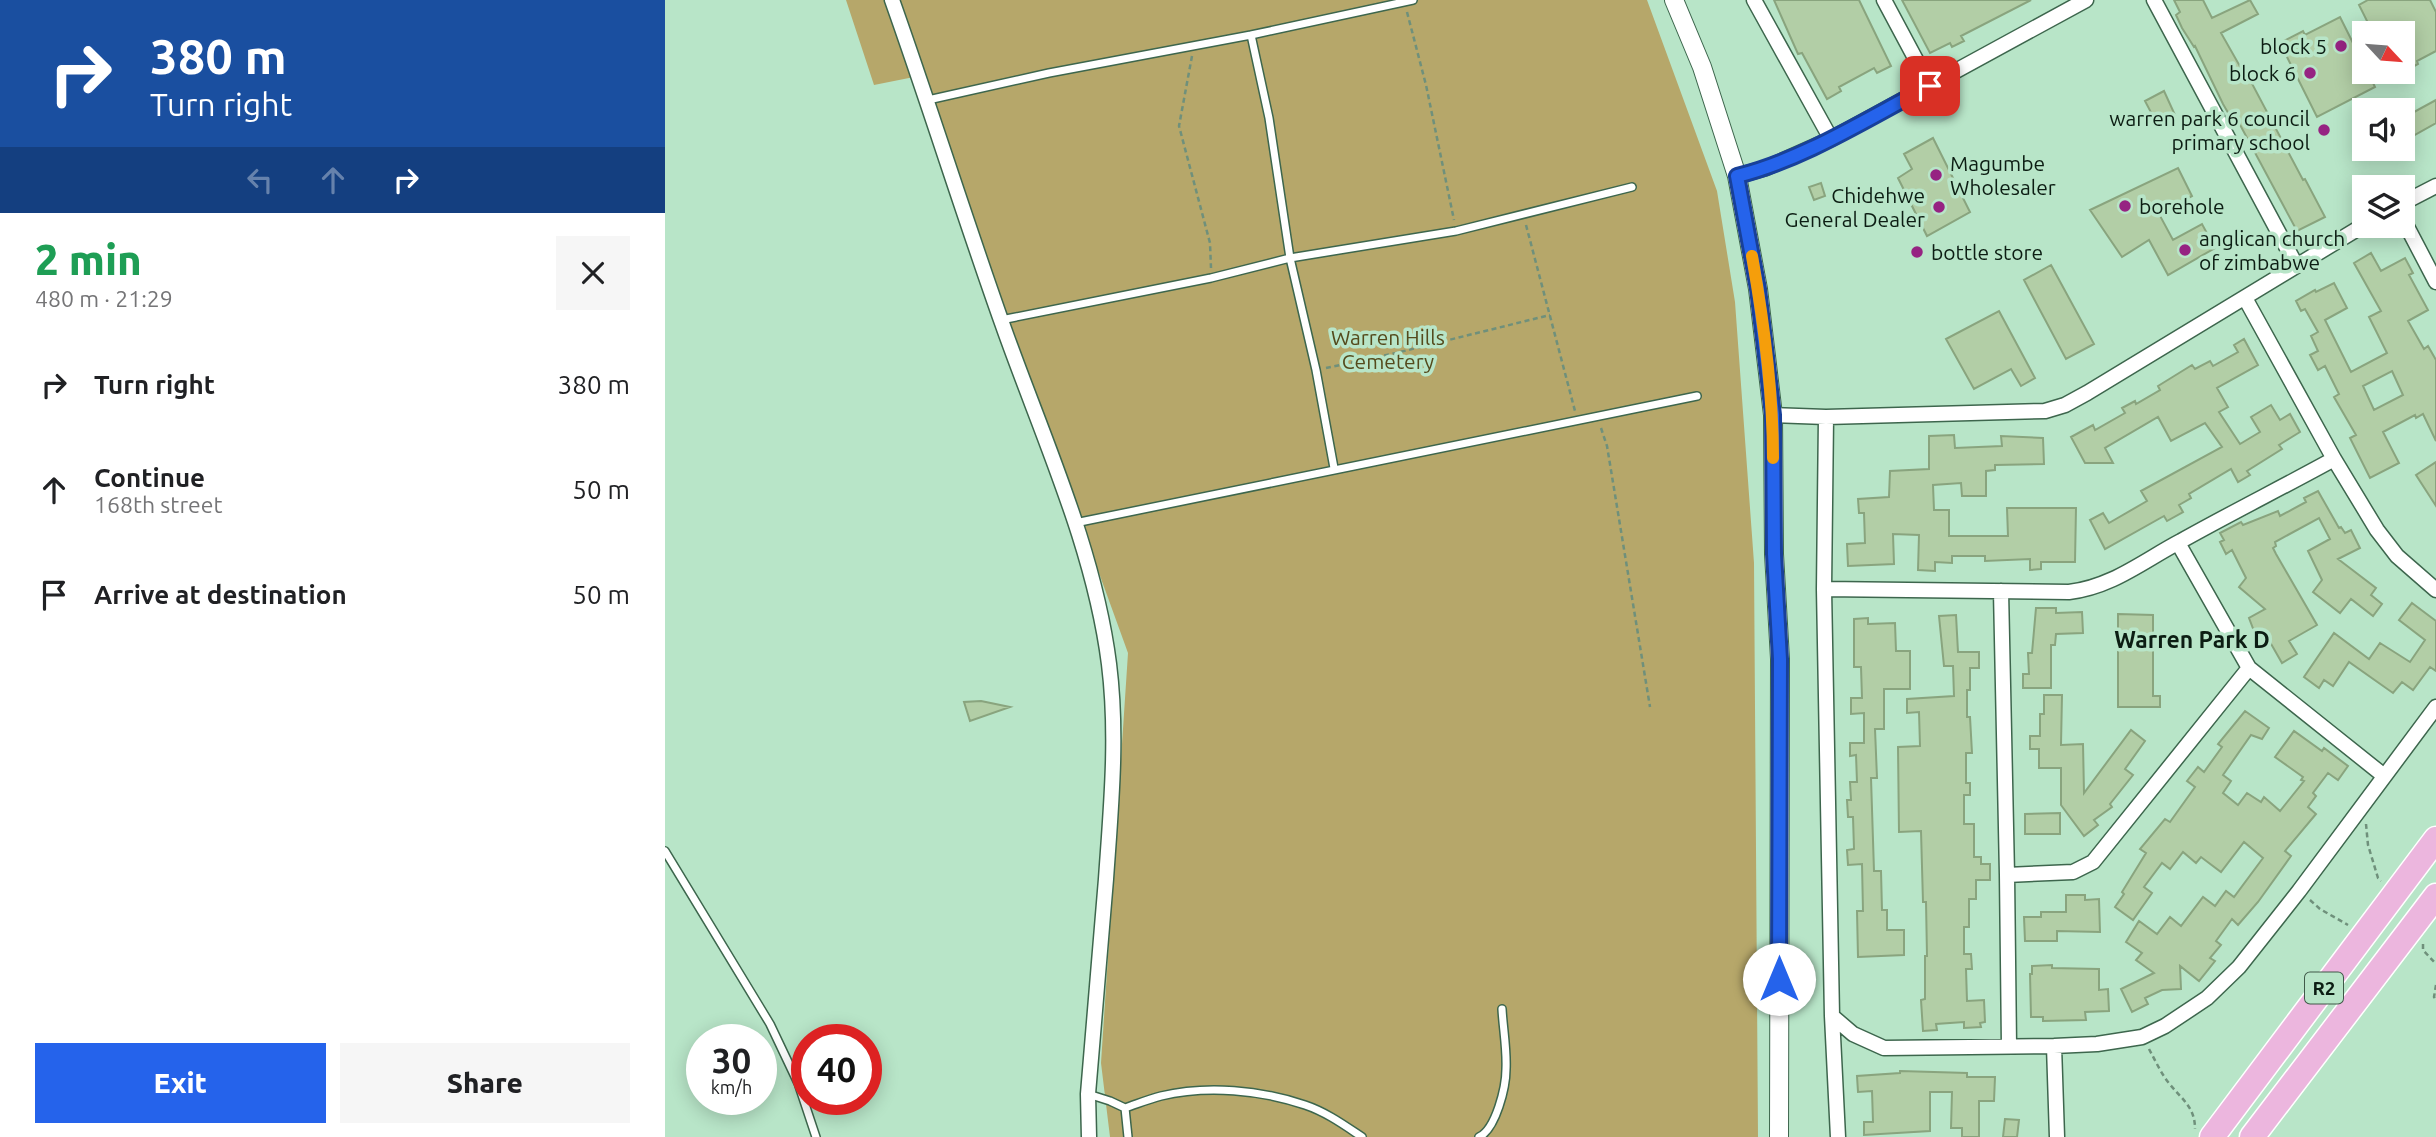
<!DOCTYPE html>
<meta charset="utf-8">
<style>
:root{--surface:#fff;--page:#f6f6f6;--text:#202124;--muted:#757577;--accent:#2563eb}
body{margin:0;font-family:Ubuntu,sans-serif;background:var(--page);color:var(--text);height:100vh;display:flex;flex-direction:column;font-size:26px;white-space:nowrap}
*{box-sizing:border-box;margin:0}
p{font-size:23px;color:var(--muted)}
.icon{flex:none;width:38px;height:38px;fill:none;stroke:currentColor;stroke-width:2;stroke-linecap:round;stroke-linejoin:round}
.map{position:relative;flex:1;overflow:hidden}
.side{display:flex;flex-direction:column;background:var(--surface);width:665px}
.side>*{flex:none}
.top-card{background:#1a4fa0;color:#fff;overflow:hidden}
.needle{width:46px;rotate:116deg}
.fabs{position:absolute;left:1687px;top:21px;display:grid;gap:14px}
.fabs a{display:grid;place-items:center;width:63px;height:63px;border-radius:0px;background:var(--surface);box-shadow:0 4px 18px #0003;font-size:35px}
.speed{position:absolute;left:21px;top:1024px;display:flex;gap:14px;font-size:35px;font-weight:700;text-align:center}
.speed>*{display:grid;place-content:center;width:91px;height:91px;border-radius:50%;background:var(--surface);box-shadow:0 4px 18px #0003;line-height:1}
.speed small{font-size:18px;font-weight:400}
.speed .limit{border:10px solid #d22;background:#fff;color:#111}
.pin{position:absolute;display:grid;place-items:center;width:60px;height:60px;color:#fff;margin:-30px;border-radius:14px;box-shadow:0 4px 10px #0006}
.me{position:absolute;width:77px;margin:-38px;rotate:0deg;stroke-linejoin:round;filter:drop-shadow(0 0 5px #0008)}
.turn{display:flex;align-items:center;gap:24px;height:147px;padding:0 35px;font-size:32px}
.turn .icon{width:91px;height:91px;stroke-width:2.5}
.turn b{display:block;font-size:49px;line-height:60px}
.lanes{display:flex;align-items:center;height:66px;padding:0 35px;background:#0003;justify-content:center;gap:35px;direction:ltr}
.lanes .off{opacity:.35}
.round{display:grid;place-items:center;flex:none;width:74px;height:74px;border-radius:0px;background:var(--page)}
.headline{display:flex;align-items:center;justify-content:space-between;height:119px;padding:0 35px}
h1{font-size:42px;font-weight:800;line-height:52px;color:#1e9e55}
.action{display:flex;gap:14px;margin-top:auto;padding:14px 35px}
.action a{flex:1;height:80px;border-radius:0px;background:var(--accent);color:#fff;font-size:28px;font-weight:800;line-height:80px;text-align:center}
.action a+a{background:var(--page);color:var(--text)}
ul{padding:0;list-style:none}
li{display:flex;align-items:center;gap:21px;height:105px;padding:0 35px}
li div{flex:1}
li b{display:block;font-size:26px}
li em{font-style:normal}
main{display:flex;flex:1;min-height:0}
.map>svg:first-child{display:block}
.green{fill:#b6a76a}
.building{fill:#b2cea6;stroke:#89a47e;stroke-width:2;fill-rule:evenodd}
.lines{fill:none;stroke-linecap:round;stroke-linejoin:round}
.service-casing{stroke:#3d664d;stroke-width:10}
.minor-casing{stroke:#3d664d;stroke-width:17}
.tertiary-casing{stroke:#3d664d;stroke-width:20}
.trunk-casing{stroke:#fff;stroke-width:27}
.path{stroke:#6f907b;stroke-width:2.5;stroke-dasharray:5 3.5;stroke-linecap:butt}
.service{stroke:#fff;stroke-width:7}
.minor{stroke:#fff;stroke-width:14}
.tertiary{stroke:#fff;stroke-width:18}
.trunk{stroke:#ecb6de;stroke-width:24}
.route-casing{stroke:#184099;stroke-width:18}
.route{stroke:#2563eb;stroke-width:12}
.slow{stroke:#f59e0b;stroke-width:12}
.poi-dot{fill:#962382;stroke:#b8e5c8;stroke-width:2.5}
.labels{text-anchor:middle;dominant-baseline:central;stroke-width:7;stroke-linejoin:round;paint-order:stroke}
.shield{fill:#b8e5c8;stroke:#405949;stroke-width:2}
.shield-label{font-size:19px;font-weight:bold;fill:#0c1d13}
.poi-label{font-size:21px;fill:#0c1d13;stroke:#b8e5c8;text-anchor:end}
.park-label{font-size:21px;fill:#544a1c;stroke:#b8e5c8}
.neighbourhood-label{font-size:23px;font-weight:bold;fill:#0c1d13;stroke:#b8e5c8}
</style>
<main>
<section class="side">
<div class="top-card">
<div class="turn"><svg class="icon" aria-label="right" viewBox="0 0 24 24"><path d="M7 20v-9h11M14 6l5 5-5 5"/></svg><div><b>380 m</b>Turn right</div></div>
<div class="lanes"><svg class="icon off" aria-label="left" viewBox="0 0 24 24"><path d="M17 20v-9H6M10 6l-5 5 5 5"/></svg><svg class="icon off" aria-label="ahead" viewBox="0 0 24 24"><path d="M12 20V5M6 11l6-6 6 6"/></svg><svg class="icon" aria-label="right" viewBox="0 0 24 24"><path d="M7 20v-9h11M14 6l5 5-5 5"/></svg></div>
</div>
<div class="headline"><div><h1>2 min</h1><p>480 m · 21:29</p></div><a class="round"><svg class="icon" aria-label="close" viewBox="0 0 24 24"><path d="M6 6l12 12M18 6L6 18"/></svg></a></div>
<ul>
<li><svg class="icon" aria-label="right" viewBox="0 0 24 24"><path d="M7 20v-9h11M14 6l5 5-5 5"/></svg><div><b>Turn right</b></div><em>380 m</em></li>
<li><svg class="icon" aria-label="ahead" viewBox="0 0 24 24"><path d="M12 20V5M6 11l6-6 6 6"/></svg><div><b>Continue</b><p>168th street</p></div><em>50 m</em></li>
<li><svg class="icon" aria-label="arrive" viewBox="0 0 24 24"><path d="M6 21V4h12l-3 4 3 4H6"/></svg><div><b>Arrive at destination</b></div><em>50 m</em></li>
</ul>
<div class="action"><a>Exit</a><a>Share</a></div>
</section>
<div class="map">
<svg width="1771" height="1137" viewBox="0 0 1771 1137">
<rect width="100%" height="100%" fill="#b8e5c8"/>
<path class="green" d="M181,0H982L1052,191L1070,302L1089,563L1093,1137H445L436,1063L463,653L254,76L209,85Z"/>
<path class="building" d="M1109,0H1194L1226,66L1212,73L1209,68L1174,87L1176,91L1162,99L1137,53L1133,54Z
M1237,0H1366L1296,36L1299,41L1287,47L1285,43L1265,53Z
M1509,0H1538L1547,18L1585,0L1593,14L1556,33L1581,77L1583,76L1638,180L1640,179L1660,217L1632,231L1573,121L1569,123L1558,104L1530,46L1529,47L1517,28L1511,15L1515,12Z
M1703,0H1765L1771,12V51L1752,61L1753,64L1738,72V33H1708L1694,5Z
M1675,17L1699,65V72H1703L1710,87L1652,117L1615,43L1638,31L1640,35Z
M1499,91L1510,115L1492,124L1480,101Z
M1771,100V123L1746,137L1738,118Z
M1268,138L1305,212L1262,236L1233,178L1247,169L1239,154Z
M1513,168L1527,196L1494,214L1508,240L1537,224L1550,248L1503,275L1484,240L1457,257L1425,210Z
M1156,183L1160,196L1149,200L1144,187Z
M1706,253L1716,271L1740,258L1748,273L1744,275L1763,310L1743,321L1759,349L1763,346L1771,360V441L1758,414L1751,418L1750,415L1718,432L1734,463L1705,478L1685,438L1691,435L1669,397L1674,394L1660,366L1653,370L1645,355L1653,351L1646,336L1653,332L1640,309L1636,311L1631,301L1650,290L1651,292L1669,283L1682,308L1660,320L1686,372L1722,353L1704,317L1716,311L1689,263ZM1727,371L1738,395L1709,410L1698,386Z
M1386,265L1429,344L1401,359L1359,280Z
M1334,311L1370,378L1356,386L1346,369L1309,389L1281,339Z
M1579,339L1593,365L1552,388L1563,407L1554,412L1575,444L1595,432L1586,417L1606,405L1615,420L1625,414L1635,432L1614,445L1617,449L1582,471L1585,475L1573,482L1566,469L1524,494L1526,498L1514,505L1518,512L1502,521L1499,516L1440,549L1425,520L1438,513L1444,523L1482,501L1476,491L1557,447L1540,423L1506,441L1493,417L1440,448L1448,463H1420L1406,437L1428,425L1430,430L1460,413L1457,408L1470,401L1471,404L1495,390L1493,386L1527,365L1530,369L1545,361L1548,366L1573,352L1569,345Z
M1289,435L1290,448L1337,446L1336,436L1378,438L1379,464L1330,465V470L1321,471V496H1297L1296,483L1268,485L1269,510H1284V536H1343L1342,508H1411L1410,562H1376V569L1365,570V559L1320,561V556H1287V563L1270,562V571L1253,570L1254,535L1228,534L1229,564L1183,566L1182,544L1200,543L1199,513H1194L1193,499L1224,497L1225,471L1264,469V436Z
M1771,462V506L1751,475Z
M1653,491L1674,528L1676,527L1680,533L1686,530L1695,548L1673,559L1711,588L1706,595L1717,604L1708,616L1686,599L1675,613L1648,592L1657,580L1643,551L1665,539L1654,518L1610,542L1611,546L1608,548L1611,554L1652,625L1624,641L1632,654L1617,663L1605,642L1598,646L1589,631L1584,618L1600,609L1574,587L1581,578L1567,550L1561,554L1555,542L1559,540L1555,533L1576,522L1578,525L1613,511L1615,516L1641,502L1639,498Z
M1747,603L1771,621V671L1765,667L1748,690L1737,682L1728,693L1684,662L1668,686L1659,680L1654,688L1639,677L1669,633L1704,659L1715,643L1745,662L1760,640L1734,620Z
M1371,608H1391V613L1417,612L1418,633L1391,634L1390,645H1386V688H1358V674H1364L1363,653H1367Z
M1453,614L1488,615V696H1495V707H1453Z
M1291,615L1293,652H1314V668H1305V690H1302V717H1305L1307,753H1301V783H1305V795H1299V824H1309V857H1316V864H1325V880H1311V899H1304V927H1299V954H1306L1307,969H1301L1302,1001L1319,1000L1320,1022L1315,1023L1316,1027L1299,1028V1022L1271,1024L1272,1030L1258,1031L1256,1000L1260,999V956H1262L1261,902H1258L1256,831L1234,832L1233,747L1255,746L1254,712L1242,713V699L1289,696L1288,666H1279L1274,616Z
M1203,618V624L1230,623L1231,651H1245V689H1219V729H1210L1212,778H1206L1209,871H1216L1217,910H1222V930H1239V955L1193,957L1192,911H1198L1197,864L1183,865L1182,850L1189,849L1188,817H1183L1182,800H1186L1185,782H1192L1191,755L1185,756V743H1199V713L1186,714V698H1197L1196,667H1189V619Z
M1379,695H1397L1396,745L1418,744L1419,793L1466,730L1480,741L1460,769L1468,775L1445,804L1447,807L1429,820L1433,825L1419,836L1396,805V768H1374V749H1365V736H1375V714H1379Z
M316,701L345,707L305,721L299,702Z
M1580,711L1604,728L1597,739L1586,735L1558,775L1566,781L1558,793L1573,805L1582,793L1596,802L1599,797L1615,811L1639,781L1636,780L1638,777L1610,757L1629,731L1657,751L1659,748L1683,766L1673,780L1663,773L1648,793L1651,796L1643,807L1651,814L1620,851L1626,856L1593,902L1573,925L1567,919L1551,941L1556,945L1545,958L1550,961L1534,981L1515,966L1516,989L1497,990L1480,998L1483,1004L1467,1012L1456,989L1489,973L1471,960L1477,953L1461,942L1474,921L1492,934L1505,917L1516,926L1538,897L1550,906L1561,891L1569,897L1598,858L1579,842L1556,872L1536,857L1531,863L1518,852L1505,869L1497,863L1479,887L1487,893L1468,920L1450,907L1459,894L1457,892L1481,853L1475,849L1500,819L1505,822L1530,787L1522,781L1533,767L1539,772L1557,747L1553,744Z
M1395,813V834H1360V814Z
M1401,895H1420V900L1434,899L1435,932L1392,931V941H1360L1359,917H1376V912H1401Z
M1387,965V968L1434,969V990L1443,989L1444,1011L1420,1012L1421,1020L1378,1021V1017H1366L1365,974H1367V966Z
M1235,1071L1302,1073V1077H1330L1329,1101H1314V1137H1297V1128H1286L1287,1092H1265V1131L1199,1135V1122H1208L1207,1091L1193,1092L1192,1076L1235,1073Z
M1340,1119L1354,1120L1352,1137H1338Z"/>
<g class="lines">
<defs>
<path id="service" d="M586,35L604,118L625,258L651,370L669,468
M263,100L384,73L586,35L748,0
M336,320L546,278L625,258L791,231L967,187
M410,523L1032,396
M0,851L105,1024L133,1083L151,1137
M423,1094L445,1101L460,1108L463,1137
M460,1108C472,1104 484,1099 496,1096C542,1085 596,1090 640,1105C661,1112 679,1125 697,1137
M814,1137C831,1129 841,1087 841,1069C842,1049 838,1028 837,1009"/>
<path id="minor" d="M227,0C265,107 299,216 337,323C376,434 429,546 444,664C453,736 446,807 441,879C435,951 429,1022 423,1094L424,1137
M1089,0L1166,139
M1219,0L1265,86
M1489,0L1631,265
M1072,176L1101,168L1166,139L1421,0
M1738,203L1771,186
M1738,219L1771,282
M1580,298L1669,459L1712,530L1732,556L1771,590
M1108,415L1161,417L1380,411L1400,405L1422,393L1699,225
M1161,417L1159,589L1167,1016L1188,1034L1219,1048L1389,1046L1432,1044L1477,1037L1500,1026L1542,998L1574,967L1634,891L1771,707
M1513,543L1584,668L1718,775
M1159,589L1404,592C1447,587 1478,561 1516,541C1566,513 1618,487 1669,459
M1336,591L1342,875
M1167,1016L1173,1137
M1344,1046L1342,875L1408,872L1428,862L1584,668
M1389,1046L1392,1137"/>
<path id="tertiary" d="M1009,0L1037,67L1072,176L1093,289L1108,415L1109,554L1115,659L1114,1137"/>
<path id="trunk" d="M1547,1137L1771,839
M1587,1137L1771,896"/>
</defs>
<use href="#service" class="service-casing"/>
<use href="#minor" class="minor-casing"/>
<use href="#tertiary" class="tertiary-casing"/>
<use href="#trunk" class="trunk-casing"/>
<path class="path" d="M742,12L761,85L789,220
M527,56L514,126L545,243L546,268
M861,225L910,411
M661,368L731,353L885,315
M936,428L942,446L985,707
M1701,824L1703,845L1713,878L1716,881
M1645,900L1655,909L1683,925
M1758,944V950L1771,964
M1771,985L1769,997L1771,1000
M1484,1049C1490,1060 1496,1073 1503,1082C1516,1099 1530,1106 1530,1129"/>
<use href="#service" class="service"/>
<use href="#minor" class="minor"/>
<use href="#tertiary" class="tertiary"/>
<use href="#trunk" class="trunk"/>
</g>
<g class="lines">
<defs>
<path id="route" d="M1114,979L1115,659L1109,554L1108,415L1093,289L1072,176C1140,159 1203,118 1265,86"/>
</defs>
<use href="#route" class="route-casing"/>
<use href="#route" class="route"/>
<path class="slow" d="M1087,256C1099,323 1108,390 1108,458"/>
</g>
<g class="poi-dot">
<circle cx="1676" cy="46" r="7"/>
<circle cx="1645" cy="73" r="7"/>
<circle cx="1659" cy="130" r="7"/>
<circle cx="1271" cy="175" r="7"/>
<circle cx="1460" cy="206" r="7"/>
<circle cx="1274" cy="207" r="7"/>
<circle cx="1520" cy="250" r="7"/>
<circle cx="1252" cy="252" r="7"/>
</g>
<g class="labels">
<rect class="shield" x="1640" y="972.5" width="38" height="31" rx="5"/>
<g class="shield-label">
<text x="1659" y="988">R2</text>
</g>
<g class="poi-label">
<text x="1662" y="46">block 5</text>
<text x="1631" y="73">block 6</text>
<text x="1645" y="118">warren park 6 council<tspan x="1645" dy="24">primary school</tspan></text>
<text x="1285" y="163" text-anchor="start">Magumbe<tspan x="1285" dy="24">Wholesaler</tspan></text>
<text x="1260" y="195">Chidehwe<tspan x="1260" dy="24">General Dealer</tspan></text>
<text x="1474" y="206" text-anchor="start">borehole</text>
<text x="1534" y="238" text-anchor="start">anglican church<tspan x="1534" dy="24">of zimbabwe</tspan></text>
<text x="1266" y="252" text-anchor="start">bottle store</text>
</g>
<g class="park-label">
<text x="723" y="337">Warren Hills<tspan x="723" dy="24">Cemetery</tspan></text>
</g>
<g class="neighbourhood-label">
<text x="1527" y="639">Warren Park D</text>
</g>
</g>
</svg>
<div class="fabs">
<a><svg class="needle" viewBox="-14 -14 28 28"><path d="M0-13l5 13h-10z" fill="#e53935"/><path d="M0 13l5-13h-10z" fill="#757577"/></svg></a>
<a><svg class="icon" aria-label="sound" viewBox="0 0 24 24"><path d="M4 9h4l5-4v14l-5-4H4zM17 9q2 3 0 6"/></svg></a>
<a><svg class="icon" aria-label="layers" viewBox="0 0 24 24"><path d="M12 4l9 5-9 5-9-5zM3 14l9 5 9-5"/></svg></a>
</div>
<div class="speed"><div>30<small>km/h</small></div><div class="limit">40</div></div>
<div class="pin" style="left:1265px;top:86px;background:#d93025"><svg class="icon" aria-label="arrive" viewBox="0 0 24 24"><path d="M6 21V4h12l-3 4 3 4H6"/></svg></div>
<svg class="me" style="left:1114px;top:979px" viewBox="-20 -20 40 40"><circle r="19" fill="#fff"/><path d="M0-13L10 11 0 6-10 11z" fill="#2563eb"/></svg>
</div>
</main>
